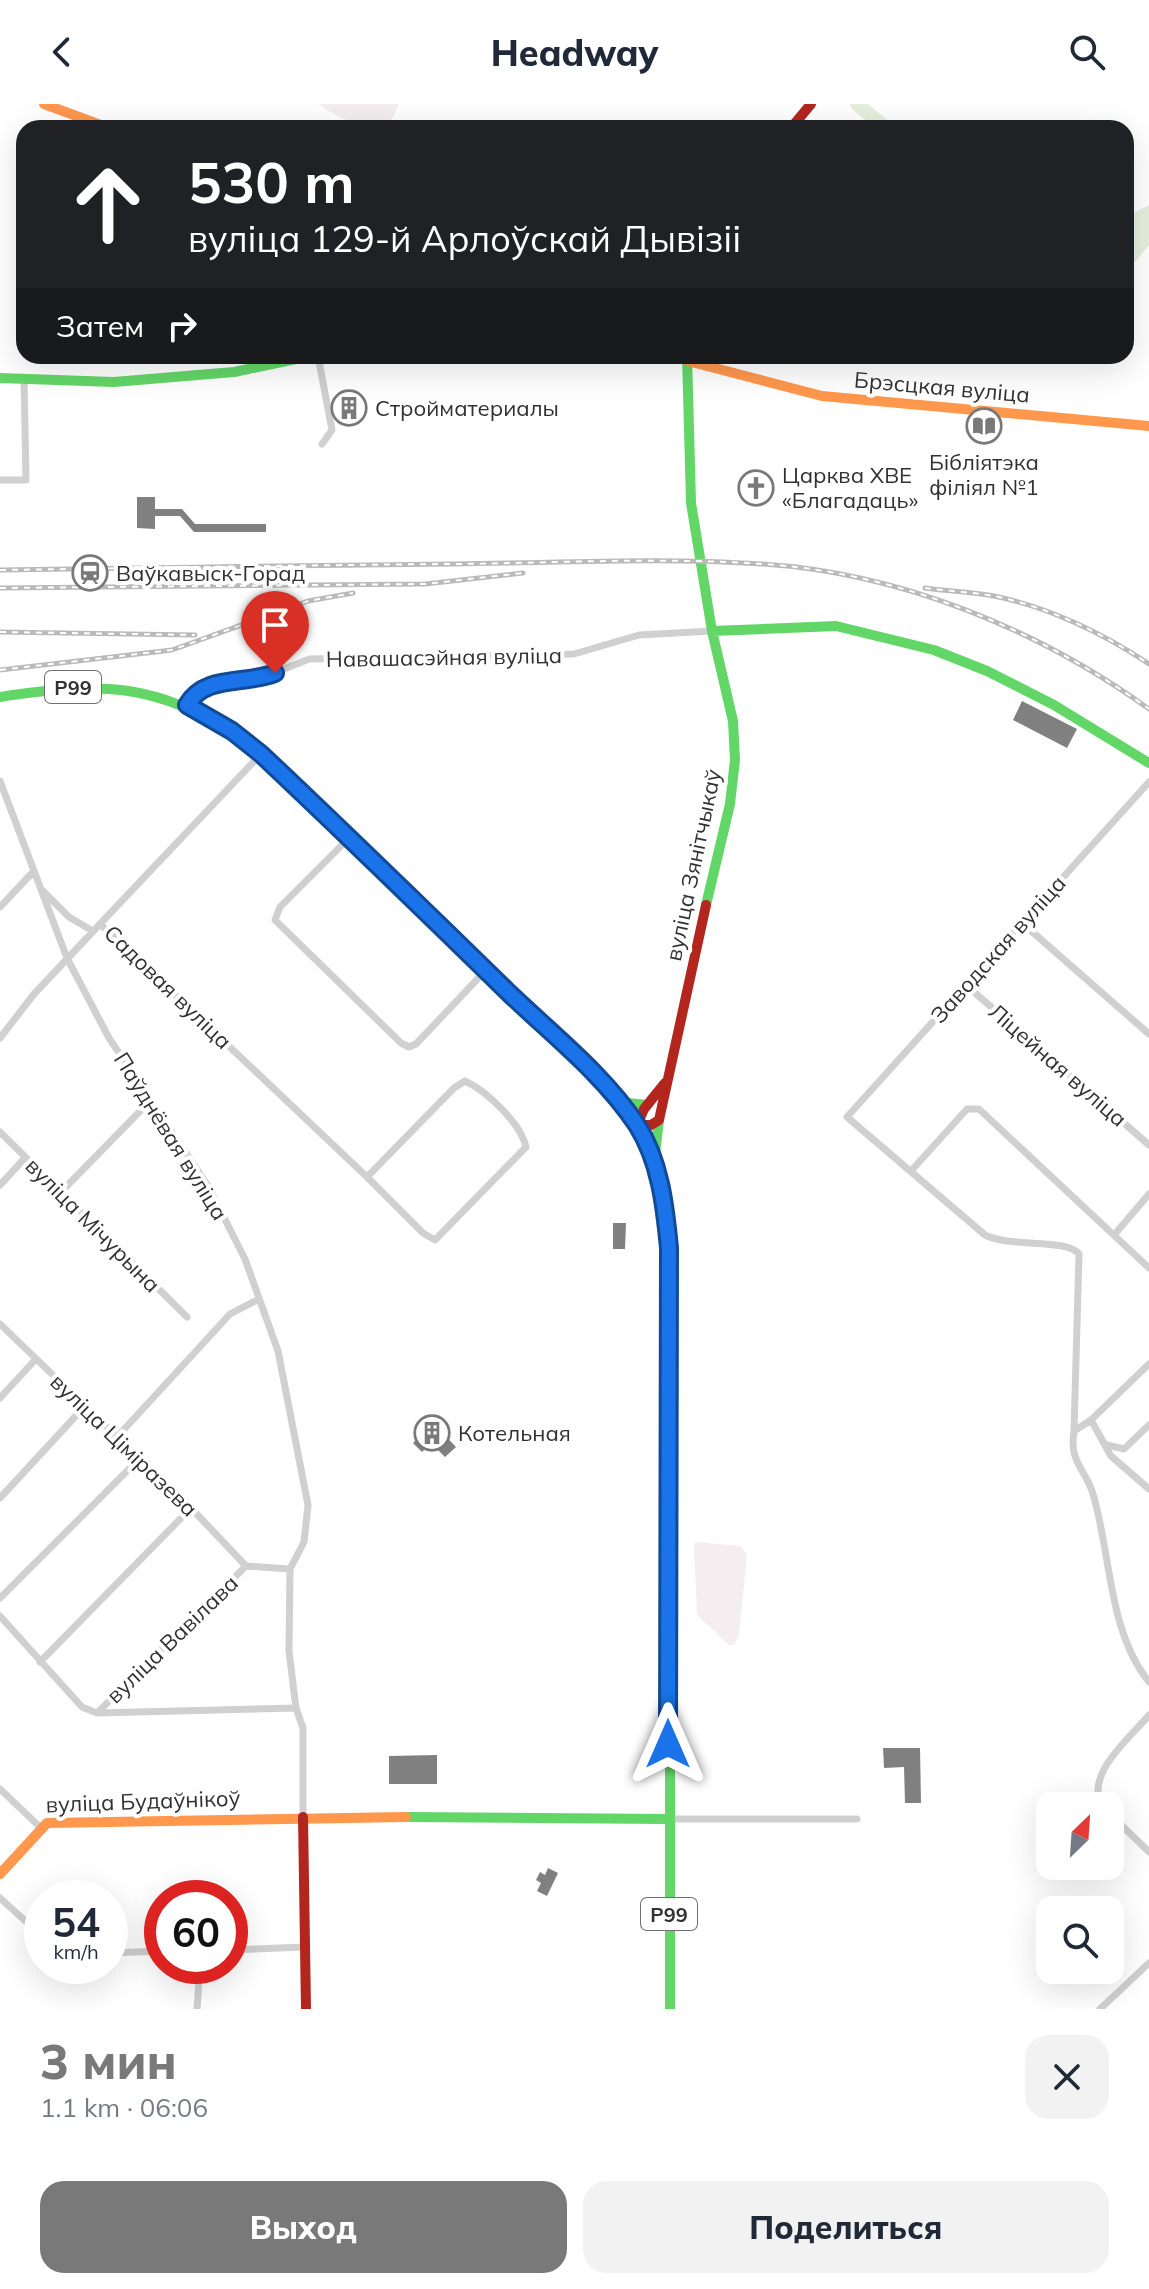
<!DOCTYPE html>
<html lang="ru">
<meta charset="utf-8">
<style>
:root{--surface:#fff;--page:#f2f2f3;--text:#1f2937;--muted:#747a83;--accent:#797979}
body{margin:0;font-family:Mulish,sans-serif;background:var(--page);color:var(--text);height:100vh;display:flex;flex-direction:column;font-size:30px;white-space:nowrap}
*{box-sizing:border-box;margin:0}
p{font-size:26px;color:var(--muted)}
.icon{flex:none;width:44px;height:44px;fill:none;stroke:currentColor;stroke-width:2;stroke-linecap:round;stroke-linejoin:round}
.map{position:relative;height:1905px;overflow:hidden}
.panel{display:flex;flex-direction:column;background:var(--surface);flex:1}
.panel>*{flex:none}
.top-card{position:absolute;left:16px;top:16px;width:1118px;height:244px;border-radius:24px;box-shadow:0 8px 32px #0002;background:#202124;color:#fff;overflow:hidden}
.needle{width:52px;rotate:25deg}
.fabs{position:absolute;left:1036px;top:1688px;display:grid;gap:16px}
.fabs a{display:grid;place-items:center;width:88px;height:88px;border-radius:16px;background:var(--surface);box-shadow:0 8px 32px #0002;font-size:40px}
.speed{position:absolute;left:24px;top:1776px;display:flex;gap:16px;font-size:40px;font-weight:700;text-align:center}
.speed>*{display:grid;place-content:center;width:104px;height:104px;border-radius:50%;background:var(--surface);box-shadow:0 8px 32px #0002;line-height:1}
.speed small{font-size:20px;font-weight:400}
.speed .limit{border:12px solid #d22;background:#fff;color:#111}
.pin{position:absolute;display:grid;place-items:center;width:68px;height:68px;color:#fff;margin:-82px -34px;border-radius:50% 50% 50% 0;rotate:-45deg;box-shadow:0 0 8px #0007}
.pin .icon{rotate:45deg}
.me{position:absolute;width:88px;margin:-44px;rotate:0deg;stroke-linejoin:round;filter:drop-shadow(0 0 6px #0008)}
.turn{display:flex;align-items:center;gap:28px;height:168px;padding:0 40px;font-size:36px}
.turn .icon{width:104px;height:104px;stroke-width:2.5}
.turn b{display:block;font-size:56px;line-height:68px}
.then{display:flex;align-items:center;height:76px;padding:0 40px;background:#0003;gap:16px;font-size:30px}
.round{display:grid;place-items:center;flex:none;width:84px;height:84px;border-radius:24px;background:var(--page)}
.head{display:flex;align-items:center;justify-content:space-between;height:136px;padding:0 40px}
h1{font-size:48px;font-weight:800;line-height:60px;color:var(--accent)}
.cta{display:flex;gap:16px;margin-top:auto;padding:16px 40px}
.cta a{flex:1;height:92px;border-radius:24px;background:var(--accent);color:#fff;font-size:32px;font-weight:800;line-height:92px;text-align:center}
.cta a+a{background:var(--page);color:var(--text)}
header{display:flex;justify-content:space-between;align-items:center;height:104px;padding:0 40px;background:var(--surface);font-size:36px;font-weight:800}
.map>svg:first-child{display:block}
.green{fill:#f5eef0}
.water{fill:#e4f0dd}
.lines{fill:none;stroke-linecap:round;stroke-linejoin:round}
.river{stroke:#e4f0dd;stroke-width:14}
.building{fill:#808080}
.street{stroke:#d0d0d0;stroke-width:7}
.fast{stroke:#63d668;stroke-width:10}
.slow{stroke:#ff974d;stroke-width:10}
.jam{stroke:#b3261e;stroke-width:10}
.rail-casing{stroke:#bababa;stroke-width:5}
.rail{stroke:#fff;stroke-width:2;stroke-dasharray:6;stroke-linecap:butt}
.route-casing{stroke:#114b97;stroke-width:20}
.route{stroke:#1a73e8;stroke-width:14}
.labels{text-anchor:middle;dominant-baseline:central;stroke-width:8;stroke-linejoin:round;paint-order:stroke}
.shield{fill:#fff;stroke:#6f6f6f;stroke-width:2}
.shield-label{font-size:20px;font-weight:bold;fill:#313131}
.street-label{font-size:22px;fill:#313131;stroke:#fff}
.poi-label{font-size:22px;fill:#313131;stroke:#fff;text-anchor:start}
</style>
<header><svg class="icon" aria-label="back" viewBox="0 0 24 24"><path d="M15 5l-7 7 7 7"/></svg>Headway<svg class="icon" aria-label="search" viewBox="0 0 24 24"><circle cx="10" cy="10" r="6"/><path d="M15 15l6 6"/></svg></header>
<div class="map">
<svg width="1149" height="1905" viewBox="0 0 1149 1905">
<rect width="100%" height="100%" fill="#fff"/>
<path class="green" d="M318,0H399L391,17C362,27 342,16 318,0Z
M697,1438L741,1442L747,1451L739,1531L734,1541H729L697,1511L694,1440Z"/>
<path class="water" d="M1149,101V141L1126,169V113Z"/>
<g class="lines">
<path class="river" d="M857,0L886,24"/>
</g>
<path class="building" d="M356,292L361,312L341,316L337,297Z
M137,393H155V405H182L195,420H266V428H194L180,412H155V425L137,424Z
M1022,597L1077,625L1067,644L1013,616Z
M613,1119H626L625,1145H613Z
M433,1319L456,1343L445,1353L431,1339L422,1348L413,1339Z
M883,1644H920L921,1699H905L904,1663L884,1664Z
M437,1651V1680H389V1652Z
M548,1764L558,1769L547,1792L537,1787L541,1779L536,1776L540,1768L545,1771Z"/>
<g class="lines">
<path class="street" d="M318,252L332,326L322,340
M0,376H26L24,274
M187,601L195,588L203,582L255,577L309,555L574,550L639,531L712,527
M261,650L100,820L367,1073L454,984L465,977C487,987 521,1020 526,1043L435,1136L423,1129L367,1073
M0,677L67,854L109,934L208,1082L245,1155L278,1247L308,1401L304,1438L290,1465L289,1547L296,1604L303,1624V1713
M1149,678L847,1013L985,1131C1011,1144 1066,1134 1079,1150L1074,1327L1091,1316L1149,1260
M348,735L280,803L275,816L401,939L409,943L416,940L486,866
M42,786L69,813L91,826
M0,803L32,769
M1021,818L1149,930
M966,881L1149,1041
M0,934L34,890L100,820
M0,1028L187,1213
M911,1067L967,1005H979L1149,1164
M0,1081L25,1054
M60,1089L151,996
M1114,1131L1149,1090
M0,1220L191,1404L246,1462
M0,1294L35,1256
M1091,1316L1111,1352L1149,1385
M1074,1327C1069,1359 1085,1364 1093,1390C1111,1449 1108,1528 1149,1578
M118,1332L230,1210L259,1195
M1107,1341L1124,1345L1149,1321
M0,1394L85,1302
M0,1494L140,1354
M0,1512L82,1603L97,1609L246,1462L290,1465
M40,1558L191,1404
M97,1609L296,1604
M0,1685L41,1724
M1102,1702C1084,1670 1131,1633 1149,1611
M1110,1710L1149,1748
M668,1715H857
M0,1794L42,1832
M230,1846L305,1843
M110,1849L162,1847
M197,1905L200,1862
M1100,1905L1149,1859"/>
<path class="fast" d="M687,252L691,399L712,527L733,617L735,656L730,700L706,801
M0,274L114,278L234,268L310,252
M712,527L836,522L934,546L987,567L1054,601L1149,659
M0,593C101,578 156,577 243,636L592,970L627,1011L651,1055
M619,998L647,1001
M654,1058L659,1016
M670,1577V1905
M406,1713L668,1715"/>
<path class="slow" d="M44,0L109,24
M688,257L822,292L1149,322
M651,1055L661,1091L669,1144L670,1577
M0,1770L47,1719L406,1713"/>
<path class="jam" d="M791,24L811,0
M665,979L644,1005L637,1021H651L659,1016L706,801
M303,1713L306,1905"/>
<defs>
<path id="rail" d="M0,466C151,464 303,461 454,460C556,459 660,453 763,460C900,469 1038,525 1149,605
M0,484L425,480L523,469
M925,484C947,487 971,488 994,492C1048,503 1103,529 1149,560
M0,528L195,531
M0,566L172,546L308,497L353,489"/>
</defs>
<use href="#rail" class="rail-casing"/>
<use href="#rail" class="rail"/>
</g>
<g class="lines">
<defs>
<path id="route" d="M275,569C245,581 205,570 187,601L232,627L261,650C345,729 428,810 510,890C553,931 604,971 637,1021C660,1057 665,1102 669,1144L668,1640"/>
</defs>
<use href="#route" class="route-casing"/>
<use href="#route" class="route"/>
</g>
<defs>
<symbol id="building-ring" viewBox="-11 -11 22 22"><circle r="9.5" fill="#fff" stroke="#797979" stroke-width="1.5"/><path d="M-4-6H4V6H1V3H-1V6H-4ZM-2.5-4.3h1.7v1.8h-1.7ZM.8-4.3h1.7v1.8H.8ZM-2.5-1h1.7V.8h-1.7ZM.8-1h1.7V.8H.8Z" fill="#797979"/></symbol>
<symbol id="library-ring" viewBox="-11 -11 22 22"><circle r="9.5" fill="#fff" stroke="#797979" stroke-width="1.5"/><path d="M-6-4Q-3-5.5-.7-3.5V5Q-3 3-6 4ZM6-4Q3-5.5 .7-3.5V5Q3 3 6 4Z" fill="#797979"/></symbol>
<symbol id="church-ring" viewBox="-11 -11 22 22"><circle r="9.5" fill="#fff" stroke="#797979" stroke-width="1.5"/><path d="M-1.2-6h2.4v3.5h3.3v2.4h-3.3V6h-2.4V-.1h-3.3v-2.4h3.3Z" fill="#797979"/></symbol>
<symbol id="station-ring" viewBox="-11 -11 22 22"><circle r="9.5" fill="#fff" stroke="#797979" stroke-width="1.5"/><path d="M-3-6H3Q5-6 5-4V2Q5 4 3 4L4.5 6H3L1.5 4h-3L-3 6H-4.5L-3 4Q-5 4-5 2V-4Q-5-6-3-6ZM-3.5-4v3h7v-3ZM-3.5 1v1.5H-2V1ZM2 1v1.5H3.5V1Z" fill="#797979"/></symbol>
</defs>
<g fill-rule="evenodd">
<use href="#building-ring" x="329" y="284" width="40" height="40"/>
<use href="#library-ring" x="964" y="302" width="40" height="40"/>
<use href="#church-ring" x="736" y="364" width="40" height="40"/>
<use href="#station-ring" x="70" y="449" width="40" height="40"/>
<use href="#building-ring" x="412" y="1309" width="40" height="40"/>
</g>
<g class="labels">
<g class="shield">
<rect x="45" y="567" width="56" height="32" rx="6"/>
<rect x="641" y="1794" width="56" height="32" rx="6"/>
</g>
<g class="shield-label">
<text x="73" y="583">Р99</text>
<text x="669" y="1810">Р99</text>
</g>
<g class="street-label">
<text transform="translate(942 283) rotate(5)">Брэсцкая вуліца</text>
<text transform="translate(444 553) rotate(-1)">Навашасэйная вуліца</text>
<text transform="translate(693 761) rotate(-78)">вуліца Зянітчыкаў</text>
<text transform="translate(998 845) rotate(-48)">Заводская вуліца</text>
<text transform="translate(168 883) rotate(44)">Садовая вуліца</text>
<text transform="translate(1058 961) rotate(41)">Ліцейная вуліца</text>
<text transform="translate(171 1032) rotate(58)">Паўднёвая вуліца</text>
<text transform="translate(93 1121) rotate(45)">вуліца Мічурына</text>
<text transform="translate(124 1341) rotate(44)">вуліца Ціміразева</text>
<text transform="translate(172 1535) rotate(-44)">вуліца Вавілава</text>
<text transform="translate(143 1697) rotate(-2)">вуліца Будаўнікоў</text>
</g>
<g class="poi-label">
<text x="375" y="304">Стройматериалы</text>
<text x="984" y="358" text-anchor="middle">Бібліятэка<tspan x="984" dy="25">філіял №1</tspan></text>
<text x="782" y="371">Царква ХВЕ<tspan x="782" dy="25">«Благадаць»</tspan></text>
<text x="116" y="469">Ваўкавыск-Горад</text>
<text x="458" y="1329">Котельная</text>
</g>
</g>
</svg>
<div class="fabs">
<a><svg class="needle" viewBox="-14 -14 28 28"><path d="M0-13l5 13h-10z" fill="#e53935"/><path d="M0 13l5-13h-10z" fill="#747a83"/></svg></a>
<a><svg class="icon" aria-label="search" viewBox="0 0 24 24"><circle cx="10" cy="10" r="6"/><path d="M15 15l6 6"/></svg></a>
</div>
<div class="speed"><div>54<small>km/h</small></div><div class="limit">60</div></div>
<div class="pin" style="left:275px;top:569px;background:#d93025"><svg class="icon" aria-label="arrive" viewBox="0 0 24 24"><path d="M6 21V4h12l-3 4 3 4H6"/></svg></div>
<svg class="me" style="left:668px;top:1640px" viewBox="-20 -20 40 40"><path d="M0-17L14 15 0 8-14 15z" fill="#1a73e8" stroke="#fff" stroke-width="4"/></svg>
<div class="top-card">
<div class="turn"><svg class="icon" aria-label="ahead" viewBox="0 0 24 24"><path d="M12 20V5M6 11l6-6 6 6"/></svg><div><b>530 m</b>вуліца 129-й Арлоўскай Дывізіі</div></div>
<div class="then">Затем<svg class="icon" aria-label="right" viewBox="0 0 24 24"><path d="M7 20v-9h11M14 6l5 5-5 5"/></svg></div>
</div>
</div>
<section class="panel">
<div class="head"><div><h1>3 мин</h1><p>1.1 km · 06:06</p></div><a class="round"><svg class="icon" aria-label="close" viewBox="0 0 24 24"><path d="M6 6l12 12M18 6L6 18"/></svg></a></div>
<div class="cta"><a>Выход</a><a>Поделиться</a></div>
</section>
